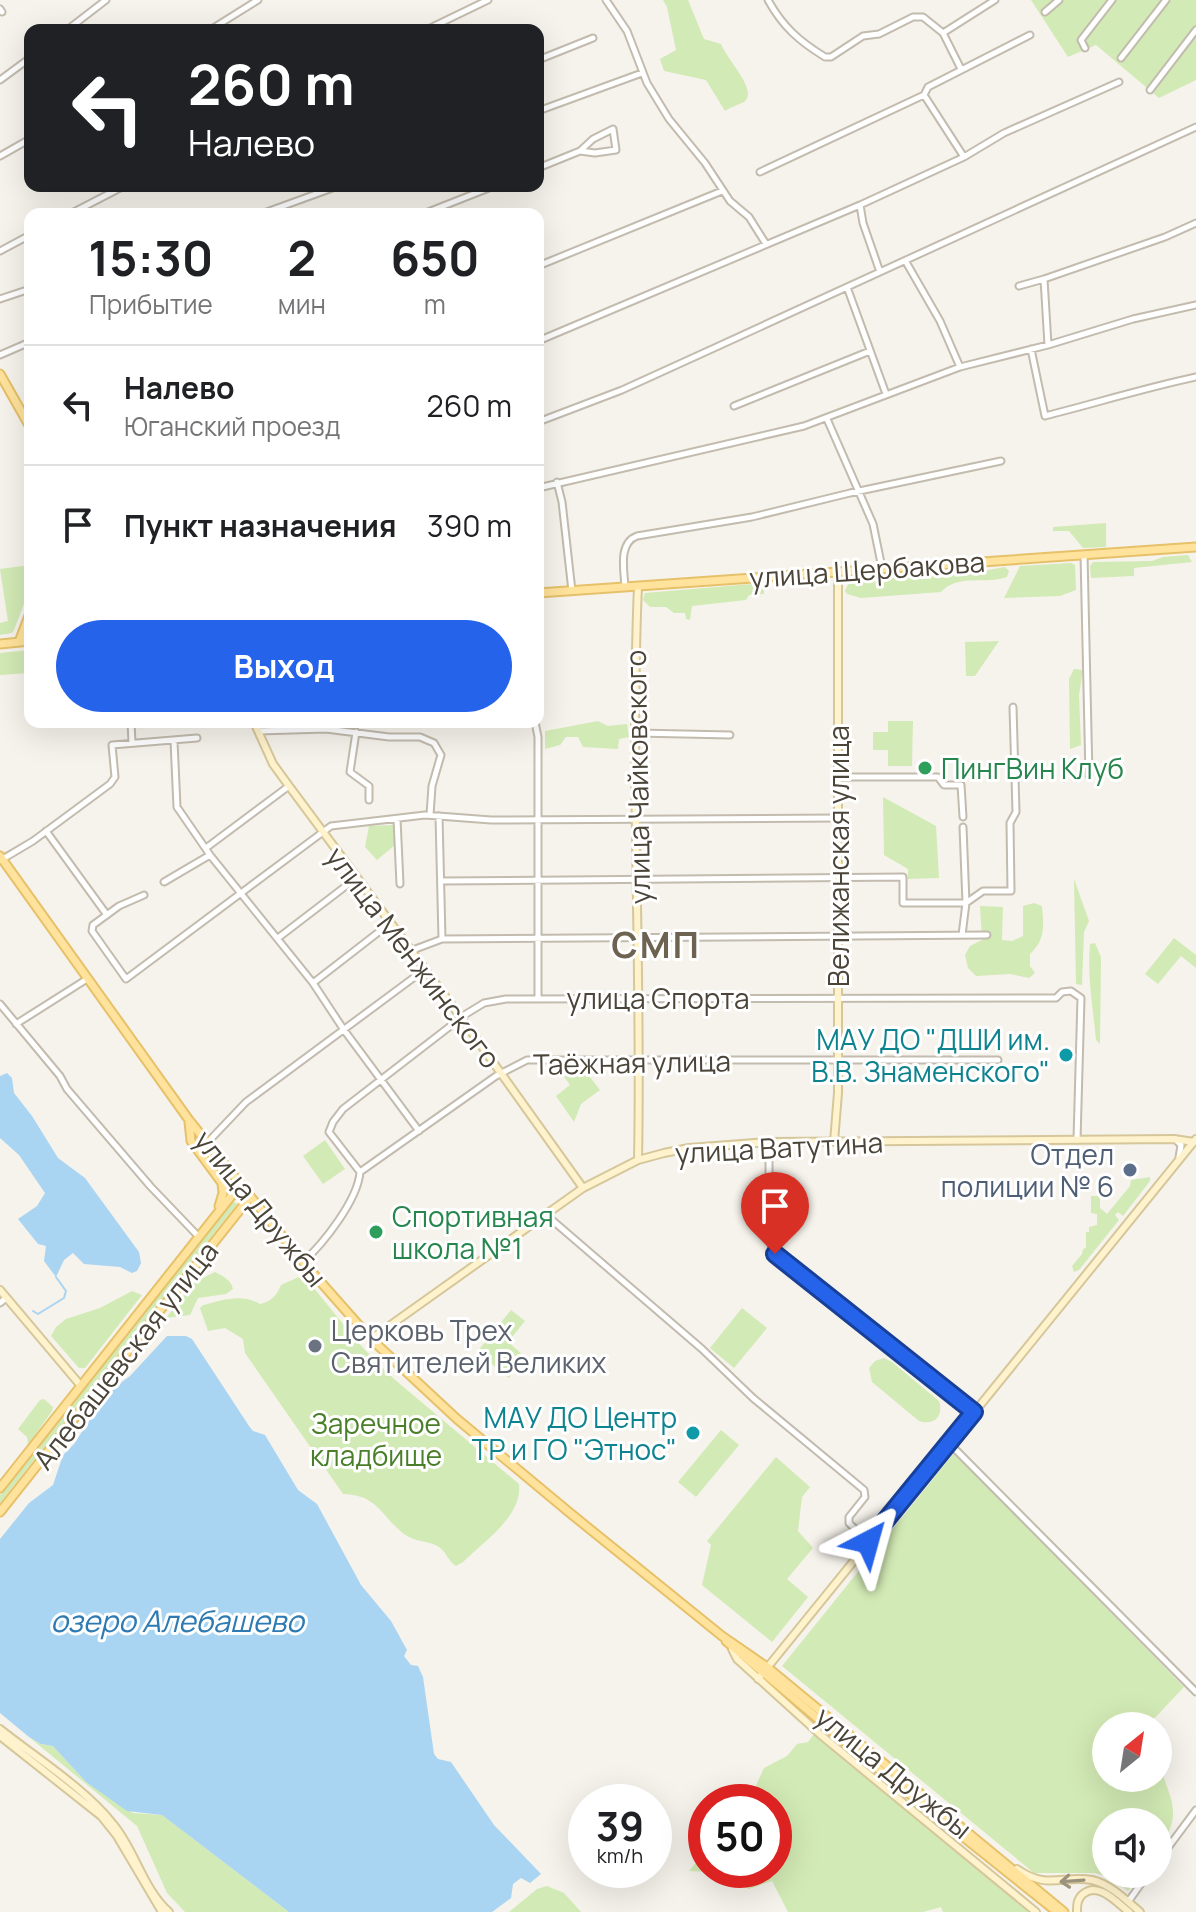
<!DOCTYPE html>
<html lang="ru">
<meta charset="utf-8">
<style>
:root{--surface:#fff;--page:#f2f2f2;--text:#202124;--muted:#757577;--line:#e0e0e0;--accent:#2563eb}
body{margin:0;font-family:Manrope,sans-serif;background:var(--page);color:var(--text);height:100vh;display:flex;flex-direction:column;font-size:30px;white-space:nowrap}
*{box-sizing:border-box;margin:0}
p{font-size:26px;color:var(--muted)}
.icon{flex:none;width:44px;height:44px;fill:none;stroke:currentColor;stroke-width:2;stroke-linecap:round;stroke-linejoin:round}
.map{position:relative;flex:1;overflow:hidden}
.side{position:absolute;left:24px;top:208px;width:520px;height:520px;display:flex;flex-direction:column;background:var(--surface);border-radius:16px;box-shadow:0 8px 32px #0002}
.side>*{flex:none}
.hud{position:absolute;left:24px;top:24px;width:520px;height:168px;border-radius:16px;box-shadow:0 8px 32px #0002;background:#202124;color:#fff;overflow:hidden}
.needle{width:52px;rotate:30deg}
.fabs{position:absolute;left:1092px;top:1712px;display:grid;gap:16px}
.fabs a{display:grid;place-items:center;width:80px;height:80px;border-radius:50%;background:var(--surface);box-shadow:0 8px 32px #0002;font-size:40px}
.speed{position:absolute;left:568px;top:1784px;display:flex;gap:16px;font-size:40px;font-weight:700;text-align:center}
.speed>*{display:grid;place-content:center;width:104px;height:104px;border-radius:50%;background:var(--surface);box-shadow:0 8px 32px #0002;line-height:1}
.speed small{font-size:20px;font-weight:400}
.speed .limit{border:12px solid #d22;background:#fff;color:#111}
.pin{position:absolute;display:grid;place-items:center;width:68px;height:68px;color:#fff;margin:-82px -34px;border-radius:50% 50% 50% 0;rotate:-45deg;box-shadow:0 0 8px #0007}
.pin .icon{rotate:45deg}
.me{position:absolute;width:88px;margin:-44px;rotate:39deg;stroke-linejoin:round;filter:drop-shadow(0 0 6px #0008)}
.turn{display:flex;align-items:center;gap:28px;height:168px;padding:0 32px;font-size:36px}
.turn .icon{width:104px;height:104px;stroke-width:2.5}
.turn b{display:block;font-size:56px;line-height:68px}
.eta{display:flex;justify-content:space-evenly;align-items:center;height:136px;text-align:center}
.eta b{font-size:48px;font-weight:700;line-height:56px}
.primary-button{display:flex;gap:16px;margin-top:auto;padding:16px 32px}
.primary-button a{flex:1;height:92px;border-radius:48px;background:var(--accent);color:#fff;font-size:32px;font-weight:700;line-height:92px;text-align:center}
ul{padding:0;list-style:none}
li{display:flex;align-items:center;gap:24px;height:120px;padding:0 32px;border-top:2px solid var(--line)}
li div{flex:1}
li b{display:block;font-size:30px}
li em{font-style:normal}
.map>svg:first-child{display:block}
.green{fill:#d2eab5}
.water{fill:#a9d4f2}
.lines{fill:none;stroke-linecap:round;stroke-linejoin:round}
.stream{stroke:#a9d4f2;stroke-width:2}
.street-casing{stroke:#c2bbae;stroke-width:9}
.secondary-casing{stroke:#d6c79b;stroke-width:10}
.primary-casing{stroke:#e6c16a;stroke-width:11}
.street{stroke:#fff;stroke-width:5}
.secondary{stroke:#fff3cd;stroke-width:6}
.primary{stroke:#ffe39c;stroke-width:7}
.oneway{stroke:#9c937c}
.route-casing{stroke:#184099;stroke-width:20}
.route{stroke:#2563eb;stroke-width:14}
.leisure-dot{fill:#2e9e5b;stroke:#fff;stroke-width:3}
.culture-dot{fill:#0f9aa8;stroke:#fff;stroke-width:3}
.service-dot{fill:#5c6f8a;stroke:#fff;stroke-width:3}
.worship-dot{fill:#6b7280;stroke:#fff;stroke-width:3}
.labels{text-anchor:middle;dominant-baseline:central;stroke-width:6;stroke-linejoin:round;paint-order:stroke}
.street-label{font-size:28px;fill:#4b4439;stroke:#fff}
.leisure-label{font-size:28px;fill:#27864d;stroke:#fff;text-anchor:start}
.culture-label{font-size:28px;fill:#0d838f;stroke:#fff;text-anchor:end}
.service-label{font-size:28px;fill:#4e5e75;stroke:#fff;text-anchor:end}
.worship-label{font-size:28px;fill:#5b616d;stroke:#fff;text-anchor:start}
.park-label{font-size:28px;fill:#4a7f2a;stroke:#fff}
.water-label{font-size:30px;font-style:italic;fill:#2e7ab2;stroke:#fff}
.district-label{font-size:36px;font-weight:bold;letter-spacing:2px;fill:#6e6250;stroke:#fff}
</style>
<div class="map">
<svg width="1196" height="1912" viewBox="0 0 1196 1912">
<rect width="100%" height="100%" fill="#f6f3ec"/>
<path class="green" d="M663,0H688L704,39L721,44C727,60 759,91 744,102C738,105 731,107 725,111L706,80L664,71L660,59L676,50L667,7Z
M1031,0H1196V80L1159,98L1096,45L1068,57Z
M1106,523V547L1083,548L1069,531H1053V527Z
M1188,555L1192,562L1134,568V576L1091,578L1090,566L1093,562L1152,561L1163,557Z
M1071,563L1075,565L1076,590L1060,596L1004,598L1020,566Z
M30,565V588L14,630L12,633L0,635V623L8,621L0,569Z
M1005,567L1009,571L1007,577C984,585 959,573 941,592L861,598L847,594L845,591L848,584L858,580L977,572Z
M764,583V594L749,595L746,600L692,606L690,620L686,619L685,613H674L666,607H650L643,600L645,593Z
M999,641L975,676H966L965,642Z
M30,650V673L0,675V653Z
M1074,669L1083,670L1079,695L1081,745L1070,749L1069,679Z
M598,721L608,726L627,724L629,737L619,739L618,749L583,747L578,737H566L560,745L545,749V731Z
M888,721H913L912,766H888V750H873V732H888Z
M883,797L936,826L939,878L908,879V869L884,855Z
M394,825L395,845L377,860L365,847L369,826Z
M1074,879L1089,921L1084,932L1082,985L1076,984Z
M1034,903L1042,906C1044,927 1045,940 1030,954V966L1035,973L1029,978L1010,974L976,976L968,968L965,955L970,946L982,940L980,906L1003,907L1002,940L1012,941L1023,936V906Z
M1174,938L1196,955V968L1181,956L1158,984L1145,974Z
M1095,943L1101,957L1100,1044L1096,1040C1093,1008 1087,977 1090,944Z
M554,1063H579L600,1090L581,1104L574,1122L556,1096L570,1085Z
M325,1140L345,1169L323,1184L303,1156Z
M1150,1177V1181L1123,1216L1118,1212L1115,1215L1119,1220L1079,1270L1074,1272L1072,1266L1082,1254L1083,1249L1086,1248V1232H1089V1227L1097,1225V1214L1091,1213V1196H1100V1208L1107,1214L1130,1186L1131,1180Z
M233,1201L237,1204L0,1503V1495Z
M215,1272C223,1276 231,1280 233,1289L226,1294L198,1298L190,1315L166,1318L194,1282Z
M303,1275L363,1348L394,1379L519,1484C523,1516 482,1543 463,1562L456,1566C448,1561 447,1553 439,1547C428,1540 416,1543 404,1534C380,1515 378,1495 343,1494L245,1353L243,1339L225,1328L208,1331L200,1308L203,1305C223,1300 241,1293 260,1304C271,1302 277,1295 281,1285Z
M132,1291L142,1295L85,1368H79L51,1336L56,1327L66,1319L100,1308Z
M742,1308L767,1328L734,1368L710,1348Z
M511,1310L525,1321L508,1342L521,1353L509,1367L513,1372L509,1378L477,1352Z
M884,1358L892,1362L939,1401C944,1416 934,1426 919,1421L872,1382L869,1368L875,1361Z
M44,1399L53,1407L52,1411L28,1445L27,1437L18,1429L40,1400Z
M721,1430L739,1445L696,1497L678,1482Z
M954,1453L1184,1687L1151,1722V1726H1106V1778H1158V1757C1167,1799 1187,1809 1158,1850V1822H1106V1874H1140L1128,1891L1109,1877L1095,1873H1034L782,1666Z
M776,1457L810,1487L802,1497L798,1531L813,1548L787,1579L808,1597L772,1642L702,1585L711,1545L707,1541Z
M815,1733L1029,1912H943L941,1907L923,1912H788L772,1881L749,1889L734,1882L727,1873L689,1871L706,1850V1870H774V1802H745L753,1792L764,1768L787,1756L797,1744L808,1742Z
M29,1737L41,1744L53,1746L86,1782L133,1813L162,1815L289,1912H185L167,1893L137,1826Z
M547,1886L564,1893L581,1912H509L537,1889Z"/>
<path class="water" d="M7,1073L12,1078L14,1093L32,1116L58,1158L85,1178L139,1252L141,1263L137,1271L132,1273L120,1267L84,1264L73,1253L64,1260L56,1277L44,1261L46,1246L38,1244L18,1219L37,1206L45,1193L19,1155L0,1138V1076Z
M167,1336H186L192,1339L249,1426L253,1431L265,1435L298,1490L317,1504L361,1585L391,1621L407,1650L404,1656L411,1665L418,1666L423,1677L434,1754L438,1759L451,1762L494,1825L541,1874L530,1883L521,1878L513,1884L511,1898L492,1912H289L162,1815L127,1811L86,1782L53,1746L41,1744L29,1737L0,1713V1539L29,1503L53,1485L63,1455L74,1444L108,1392L130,1376Z"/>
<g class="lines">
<path class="stream" d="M33,1311L38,1314L64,1298L66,1291L56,1277"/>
<defs>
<path id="street" d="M606,0L627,31L647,83L669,119L705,163L730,201L749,217L766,244
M768,0C783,27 799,41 825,57H831L863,36L879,34L913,17H923L943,33L961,69
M0,9L2,12
M1045,12L1059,0
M67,30L106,0
M210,30L258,0
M426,30L488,0
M943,33L995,0
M1085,48L1081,40L1112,0
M1121,58L1166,0
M538,60L593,38
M0,80L30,58
M1150,90L1196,30
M924,95L964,157
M538,111L642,73
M0,156L30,139
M538,168L580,151L593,139L613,129L616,150L595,153L580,151
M760,172L924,95L928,87L1030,35
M860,205L863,223L880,272
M70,214L124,186
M261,214L338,186
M423,214L494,186
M0,251L30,235
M906,262L940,321L960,367
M538,266L722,191
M1019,286L1044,279
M847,287L886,394
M0,299L30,289
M538,341L860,205L964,157L1004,133L1119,82
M1048,345L1044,279L1165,237L1196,223
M1031,349L1045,416C1096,403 1145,388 1196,377
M0,355L30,342
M734,406L870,351
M827,419L873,524L882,568
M538,422L622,390L712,349L1196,127
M557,482L562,502L572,591
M538,488L804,426L960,367L1048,345L1133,319L1196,305
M1084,555L1089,776
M625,587C624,570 618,543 637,536L752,517L850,493L1001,461
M131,722L132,743
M535,722L538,737V999
M258,731L326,729L389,737H420L434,743L441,755L432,786L430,815
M356,732L350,772L369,786V800
M637,733L730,735
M174,741L177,807L210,855L313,983L344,1030L419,1131
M839,777H938L944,785H961L963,817
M439,816L442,939
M397,819L400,884
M46,831L107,915
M206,848L289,786
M1,860L33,841L110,784L115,777L112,745L197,738
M441,881L903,877V903H966L983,891H1011L1010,823L1016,812L1013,707
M164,882L210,855
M144,895L119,906L93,925L92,931L126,979L331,826L425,815L491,820L839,818
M962,935L966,903L963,827
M278,938L355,879
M410,951L442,939L987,935
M313,983L389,924
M0,1004L60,1076L67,1089L151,1187L198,1236
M16,1024L87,979
M1175,1139L1181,1145L1179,1158
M769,1142V1240L775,1254L974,1412
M207,1143L246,1102L424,970
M360,1172L329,1132L333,1122L343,1109L466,1014L484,1003L506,999L1056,998L1062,992L1071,991L1081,998L1077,1140
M545,1214L702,1349L753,1398L864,1490L865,1497L849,1517V1523L868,1542
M303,1262C323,1244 358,1200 360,1172L496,1076L527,1060H998
M0,1303L6,1298
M949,1443L1196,1692
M1158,1861L1196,1810
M1128,1902L1148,1874"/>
<path id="secondary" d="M638,586C630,777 642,969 638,1160
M254,722L273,764L289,786L465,1023L583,1188
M834,1142L838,1093V571
M0,1290L81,1386
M371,1339L583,1188L638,1160L664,1153L689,1148L769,1142L1174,1139L1194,1142
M732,1649L737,1659L822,1736L1036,1912
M758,1679L1196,1139
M0,1729C35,1757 86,1789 113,1824C135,1850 143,1889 169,1912
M0,1736L101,1816L117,1836L162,1912
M1017,1869C1047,1890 1062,1875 1092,1880C1110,1884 1126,1900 1140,1912
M1077,1912C1077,1905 1077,1899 1083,1894C1099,1881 1117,1903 1129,1912"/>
<path id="primary" d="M0,374L30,427
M538,593L1196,547
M19,642L30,613
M0,644L30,641
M0,856L189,1120L303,1262L371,1339L457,1419L570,1513L722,1636L767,1667L1064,1912
M189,1122L191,1141L222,1183L223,1193L219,1206
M0,1488L240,1185
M0,1512L250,1197
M726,1641L856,1751L1057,1912"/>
</defs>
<use href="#street" class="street-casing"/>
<use href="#secondary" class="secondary-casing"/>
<use href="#primary" class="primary-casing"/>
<use href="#street" class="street"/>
<use href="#secondary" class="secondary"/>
<use href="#primary" class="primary"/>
</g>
<defs><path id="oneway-shaft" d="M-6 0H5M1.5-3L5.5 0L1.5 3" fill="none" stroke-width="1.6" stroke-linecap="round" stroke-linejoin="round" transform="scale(2)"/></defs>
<use class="oneway" href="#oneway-shaft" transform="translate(1072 1881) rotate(176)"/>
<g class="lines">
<defs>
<path id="route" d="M775,1254L974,1412L868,1542"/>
</defs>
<use href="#route" class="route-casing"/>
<use href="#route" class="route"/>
</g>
<g class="leisure-dot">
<circle cx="925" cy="768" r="8"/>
<circle cx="376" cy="1232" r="8"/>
</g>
<g class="culture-dot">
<circle cx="1066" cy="1055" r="8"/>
<circle cx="693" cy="1433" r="8"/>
</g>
<circle class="service-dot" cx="1130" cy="1170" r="8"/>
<circle class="worship-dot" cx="315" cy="1346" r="8"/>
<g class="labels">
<g class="street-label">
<text transform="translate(867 569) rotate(-4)">улица Щербакова</text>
<text transform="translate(637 777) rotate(-91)">улица Чайковского</text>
<text transform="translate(838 856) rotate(-90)">Велижанская улица</text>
<text transform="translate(414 957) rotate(53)">улица Менжинского</text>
<text x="658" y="998">улица Спорта</text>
<text transform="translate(632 1062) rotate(-1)">Таёжная улица</text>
<text transform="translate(779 1147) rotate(-3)">улица Ватутина</text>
<text transform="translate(261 1208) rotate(51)">улица Дружбы</text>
<text transform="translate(125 1355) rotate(-52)">Алебашевская улица</text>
<text transform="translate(894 1772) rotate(39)">улица Дружбы</text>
</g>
<g class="leisure-label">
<text x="941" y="768">ПингВин Клуб</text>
<text x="392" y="1216">Спортивная<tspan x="392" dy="32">школа №1</tspan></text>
</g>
<g class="culture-label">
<text x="1050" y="1039">МАУ ДО "ДШИ им.<tspan x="1050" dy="32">В.В. Знаменского"</tspan></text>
<text x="677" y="1417">МАУ ДО Центр<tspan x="677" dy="32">ТР и ГО "Этнос"</tspan></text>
</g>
<g class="service-label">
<text x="1114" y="1154">Отдел<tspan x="1114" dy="32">полиции № 6</tspan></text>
</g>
<g class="worship-label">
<text x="331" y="1330">Церковь Трех<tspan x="331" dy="32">Святителей Великих</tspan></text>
</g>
<g class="park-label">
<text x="376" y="1423">Заречное<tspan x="376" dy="32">кладбище</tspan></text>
</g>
<g class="water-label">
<text x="177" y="1620">озеро Алебашево</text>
</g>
<g class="district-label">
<text x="656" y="944">СМП</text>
</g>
</g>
</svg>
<div class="fabs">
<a><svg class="needle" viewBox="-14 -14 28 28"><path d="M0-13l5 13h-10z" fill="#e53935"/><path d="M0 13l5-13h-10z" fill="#757577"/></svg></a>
<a><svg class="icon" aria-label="sound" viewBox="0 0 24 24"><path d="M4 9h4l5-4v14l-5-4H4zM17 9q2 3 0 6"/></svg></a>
</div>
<div class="speed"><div>39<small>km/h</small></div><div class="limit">50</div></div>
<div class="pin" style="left:775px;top:1254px;background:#d93025"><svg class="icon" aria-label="arrive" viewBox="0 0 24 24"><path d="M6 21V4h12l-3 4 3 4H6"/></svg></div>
<svg class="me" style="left:868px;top:1542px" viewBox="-20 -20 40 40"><path d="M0-17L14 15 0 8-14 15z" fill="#2563eb" stroke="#fff" stroke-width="4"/></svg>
<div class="hud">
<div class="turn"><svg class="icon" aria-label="left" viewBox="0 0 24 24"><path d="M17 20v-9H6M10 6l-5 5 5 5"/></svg><div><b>260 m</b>Налево</div></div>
</div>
<section class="side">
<div class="eta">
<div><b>15:30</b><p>Прибытие</p></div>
<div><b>2</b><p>мин</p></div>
<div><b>650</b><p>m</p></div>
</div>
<ul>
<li><svg class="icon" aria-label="left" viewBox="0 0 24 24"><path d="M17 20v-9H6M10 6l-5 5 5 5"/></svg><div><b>Налево</b><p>Юганский проезд</p></div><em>260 m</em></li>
<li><svg class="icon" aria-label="arrive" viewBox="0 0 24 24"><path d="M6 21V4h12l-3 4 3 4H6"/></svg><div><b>Пункт назначения</b></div><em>390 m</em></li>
</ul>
<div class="primary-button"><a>Выход</a></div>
</section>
</div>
